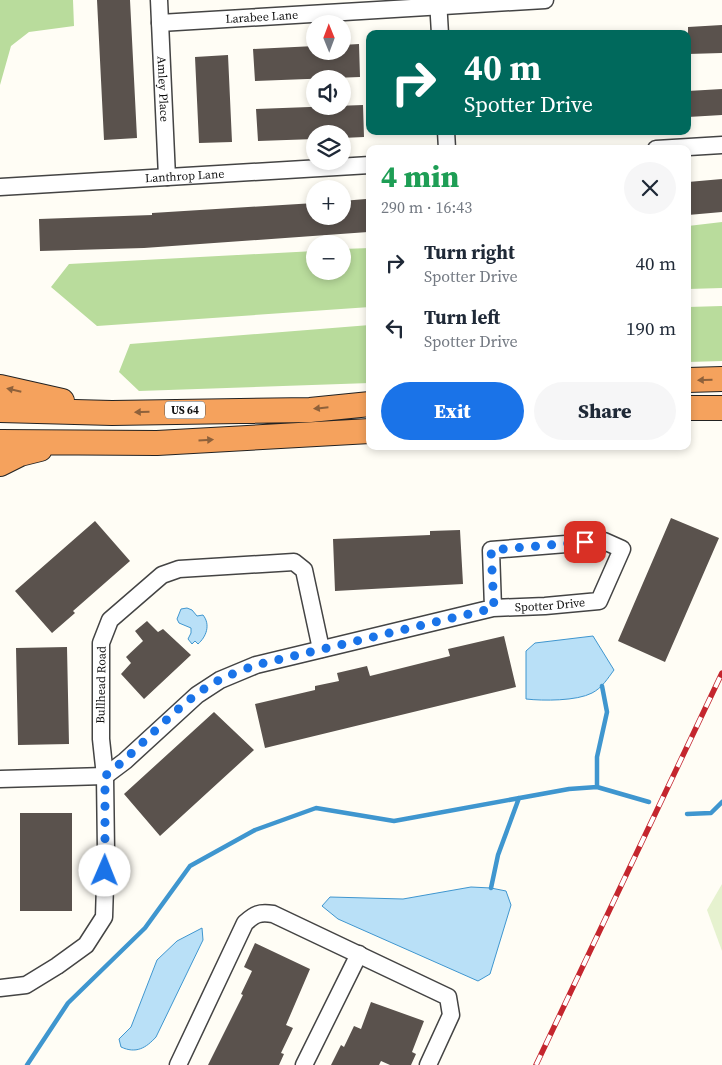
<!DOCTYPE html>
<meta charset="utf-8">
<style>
:root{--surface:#fff;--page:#f6f6f7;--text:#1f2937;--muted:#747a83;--accent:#1a73e8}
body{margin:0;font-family:"Source Serif 4",serif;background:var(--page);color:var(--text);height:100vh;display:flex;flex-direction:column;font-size:19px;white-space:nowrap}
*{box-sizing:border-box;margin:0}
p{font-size:16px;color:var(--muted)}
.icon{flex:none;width:28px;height:28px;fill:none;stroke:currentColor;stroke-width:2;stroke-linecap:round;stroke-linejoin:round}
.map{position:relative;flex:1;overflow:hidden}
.side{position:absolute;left:366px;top:145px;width:325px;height:305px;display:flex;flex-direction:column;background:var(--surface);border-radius:10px;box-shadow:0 2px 8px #0003}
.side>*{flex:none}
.hud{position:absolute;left:366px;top:30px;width:325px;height:105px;border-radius:10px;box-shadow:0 2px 8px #0003;background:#00695c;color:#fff;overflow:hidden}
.needle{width:32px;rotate:359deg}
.buttons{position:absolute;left:306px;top:15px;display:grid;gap:10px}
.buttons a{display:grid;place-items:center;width:45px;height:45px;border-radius:50%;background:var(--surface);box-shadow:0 2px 8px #0003;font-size:25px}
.pin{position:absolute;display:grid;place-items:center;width:42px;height:42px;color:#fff;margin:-21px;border-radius:10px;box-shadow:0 2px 8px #0006}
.me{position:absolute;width:55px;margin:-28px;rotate:1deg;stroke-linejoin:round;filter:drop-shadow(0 0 4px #0008)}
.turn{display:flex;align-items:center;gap:18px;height:105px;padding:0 15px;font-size:22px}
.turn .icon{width:65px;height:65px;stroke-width:2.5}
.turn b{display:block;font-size:35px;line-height:42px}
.round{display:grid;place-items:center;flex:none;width:52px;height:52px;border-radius:26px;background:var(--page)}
.summary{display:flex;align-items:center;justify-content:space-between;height:85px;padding:0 15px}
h1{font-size:30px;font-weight:800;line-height:38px;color:#1e9e55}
.action{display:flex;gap:10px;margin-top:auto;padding:10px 15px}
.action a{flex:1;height:58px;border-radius:30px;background:var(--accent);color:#fff;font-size:20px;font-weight:800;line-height:58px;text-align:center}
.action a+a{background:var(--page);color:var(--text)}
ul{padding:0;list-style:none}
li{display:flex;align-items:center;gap:15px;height:65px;padding:0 15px}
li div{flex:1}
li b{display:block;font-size:19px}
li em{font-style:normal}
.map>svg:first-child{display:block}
.forest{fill:#b9dc9c}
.pitch{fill:#e6f2cf}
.water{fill:#b9e0f7;stroke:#3f96cf}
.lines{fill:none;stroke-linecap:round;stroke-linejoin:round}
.stream{stroke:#3f96cf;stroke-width:4.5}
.building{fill:#5a524d}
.minor-casing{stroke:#444;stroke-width:19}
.highway-casing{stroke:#222;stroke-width:26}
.minor{stroke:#fff;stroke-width:16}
.highway{stroke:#f5a25d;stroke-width:24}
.rail-casing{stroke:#c4262e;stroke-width:5.5}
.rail{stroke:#fff;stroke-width:4;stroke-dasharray:11;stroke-linecap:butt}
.oneway{fill:#8e613b}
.route{stroke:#1a73e8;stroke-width:9;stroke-dasharray:0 16.2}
.labels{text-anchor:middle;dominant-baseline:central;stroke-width:5;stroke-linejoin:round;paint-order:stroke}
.shield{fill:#fff;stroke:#585858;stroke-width:1}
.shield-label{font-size:11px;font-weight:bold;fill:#111}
.street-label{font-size:12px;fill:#111;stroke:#fff}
</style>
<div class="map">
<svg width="722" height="1065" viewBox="0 0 722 1065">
<rect width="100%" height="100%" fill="#fffdf5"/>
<path class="forest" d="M0,0H73L74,26L29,32L11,46L0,85Z
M722,222V288L688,289V226Z
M370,248V307L97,326L51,287L69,264L315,251V271H342L343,249Z
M722,306V361L688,362V307Z
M370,325V383L139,391L119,372L130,344Z"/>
<path class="pitch" d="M722,884V951L707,910Z"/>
<path class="water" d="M187,608L192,610L197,616L203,615C211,625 206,637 198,644L195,641L192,644L188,639L191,633V628L179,623L177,619L181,609Z
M593,636L614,670C608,678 602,688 592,693C577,701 543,701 526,699V651L535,643Z
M471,887L491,888L506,891L511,905L490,974L478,981L338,919L322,906L330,897L403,899Z
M202,928L203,940L156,1037C146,1048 136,1054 121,1047L119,1039L131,1027L157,960L177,941Z"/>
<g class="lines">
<path class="stream" d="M597,787V757L607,712L602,686
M687,814L711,813L722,802
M491,888L498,855L519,798
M27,1065L68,1003L145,928L190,866L255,830L316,808L394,821L569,789L597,787L649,802"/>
</g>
<path class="building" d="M97,0H130L137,138L104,140Z
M722,25V53L688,54V27Z
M359,44L360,77L255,81L253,49L315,46V51H342V45Z
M228,55L232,142L199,143L195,57Z
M722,89V115L688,117V91Z
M363,105L364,137L342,138V134H315V139L258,141L256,109Z
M722,179V212L688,215V182Z
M366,199L368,232L144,248L40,251L39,219L152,215V213L315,203V216H342V201Z
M671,518L719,538L665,662L618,641Z
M95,521L130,561L73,611L75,613L52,633L15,591Z
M460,530L463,584L335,591L333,539L430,535V531Z
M147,621L158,632L163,629L191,655L144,699L121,674L131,663L126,657L143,641L135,631Z
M504,636L516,687L265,748L255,704L315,690V686L339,681L337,673L367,666L370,676L450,656L448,649Z
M67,647L69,744L18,745L16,648Z
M214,712L254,750L160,836L124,794Z
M20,813H72V911H20Z
M255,943L310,969L286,1025L293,1028L281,1053L284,1054L279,1065H208L243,995L241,994L252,971L244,967Z
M371,1002L424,1021L412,1052L416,1054L411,1065H390L381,1061L379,1065H331L341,1045L344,1047L354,1026L361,1029Z"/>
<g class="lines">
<defs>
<g id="minor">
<path id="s1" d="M159,0L167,177"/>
<path d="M438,0L440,34"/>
<path id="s2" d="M160,23L545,0"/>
<path d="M446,131L447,149"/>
<path d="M656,149L722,145"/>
<path id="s3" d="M0,187L370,165"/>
<path id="s4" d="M0,779L105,776L125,761L197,695L220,680L256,665L493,608L545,606L599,601L622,549L604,541L491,550L493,608"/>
<path d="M0,988L26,985L57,966L86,945L104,917L106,852L105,776L101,739V643L110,620L162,575L179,569L294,562L304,570L321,649"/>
<path d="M178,1065L245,923C255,914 259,912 273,914L448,997L451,1015L428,1065"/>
<path d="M304,1065L359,954"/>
</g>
<path id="highway" d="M688,380L722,379
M0,387L62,401
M688,408H722
M0,410L112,413L310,410L370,404
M0,442L157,443L370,431
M0,464L20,454L40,449"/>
</defs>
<use href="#minor" class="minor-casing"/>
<use href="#highway" class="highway-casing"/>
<use href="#minor" class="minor"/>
<use href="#highway" class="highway"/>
<defs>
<path id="rail" d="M536,1065L722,673"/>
</defs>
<use href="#rail" class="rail-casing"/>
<use href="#rail" class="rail"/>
</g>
<defs><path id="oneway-solid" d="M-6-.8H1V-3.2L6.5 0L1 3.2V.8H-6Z" transform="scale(1.25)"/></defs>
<g class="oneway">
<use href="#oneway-solid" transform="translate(705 380) rotate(179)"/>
<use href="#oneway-solid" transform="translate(14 390) rotate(-167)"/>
<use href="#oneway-solid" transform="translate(321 408) rotate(174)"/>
<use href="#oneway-solid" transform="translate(142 412) rotate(178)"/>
<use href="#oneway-solid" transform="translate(206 440) rotate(-3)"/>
</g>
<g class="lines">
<path class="route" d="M105,871V776C143,747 179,700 221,679C232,674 245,669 256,665L494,608L491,550L585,542"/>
</g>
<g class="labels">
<rect class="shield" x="165" y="401.5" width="40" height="17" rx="4"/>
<g class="shield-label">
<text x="185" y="410">US 64</text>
</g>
<g class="street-label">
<text stroke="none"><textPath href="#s2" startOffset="102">Larabee Lane</textPath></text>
<text stroke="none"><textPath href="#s1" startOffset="89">Amley Place</textPath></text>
<text stroke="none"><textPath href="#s3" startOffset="185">Lanthrop Lane</textPath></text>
<text stroke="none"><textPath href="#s4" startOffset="595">Spotter Drive</textPath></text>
<text transform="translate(101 685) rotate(-89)">Bullhead Road</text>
</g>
</g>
</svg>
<div class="buttons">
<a><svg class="needle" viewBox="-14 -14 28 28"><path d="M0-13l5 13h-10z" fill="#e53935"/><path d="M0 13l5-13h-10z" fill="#747a83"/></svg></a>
<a><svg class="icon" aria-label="sound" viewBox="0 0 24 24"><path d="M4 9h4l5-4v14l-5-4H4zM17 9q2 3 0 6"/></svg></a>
<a><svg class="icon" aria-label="layers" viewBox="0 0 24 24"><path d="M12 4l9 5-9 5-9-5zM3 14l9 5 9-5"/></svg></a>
<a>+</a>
<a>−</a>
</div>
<div class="pin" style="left:585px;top:542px;background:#d93025"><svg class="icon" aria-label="arrive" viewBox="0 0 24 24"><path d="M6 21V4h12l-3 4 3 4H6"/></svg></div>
<svg class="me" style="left:105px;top:871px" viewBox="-20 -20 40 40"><circle r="19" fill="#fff"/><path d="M0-13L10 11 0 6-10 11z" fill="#1a73e8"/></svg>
<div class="hud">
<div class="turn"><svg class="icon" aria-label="right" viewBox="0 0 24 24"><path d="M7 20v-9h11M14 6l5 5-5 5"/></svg><div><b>40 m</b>Spotter Drive</div></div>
</div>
<section class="side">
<div class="summary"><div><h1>4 min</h1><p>290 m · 16:43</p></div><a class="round"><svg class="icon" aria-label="close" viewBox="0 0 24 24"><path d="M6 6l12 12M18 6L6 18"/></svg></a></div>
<ul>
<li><svg class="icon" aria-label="right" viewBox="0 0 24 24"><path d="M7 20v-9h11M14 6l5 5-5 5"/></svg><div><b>Turn right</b><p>Spotter Drive</p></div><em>40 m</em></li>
<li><svg class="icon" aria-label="left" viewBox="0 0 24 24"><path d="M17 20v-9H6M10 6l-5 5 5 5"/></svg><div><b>Turn left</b><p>Spotter Drive</p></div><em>190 m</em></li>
</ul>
<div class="action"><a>Exit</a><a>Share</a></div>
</section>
</div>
